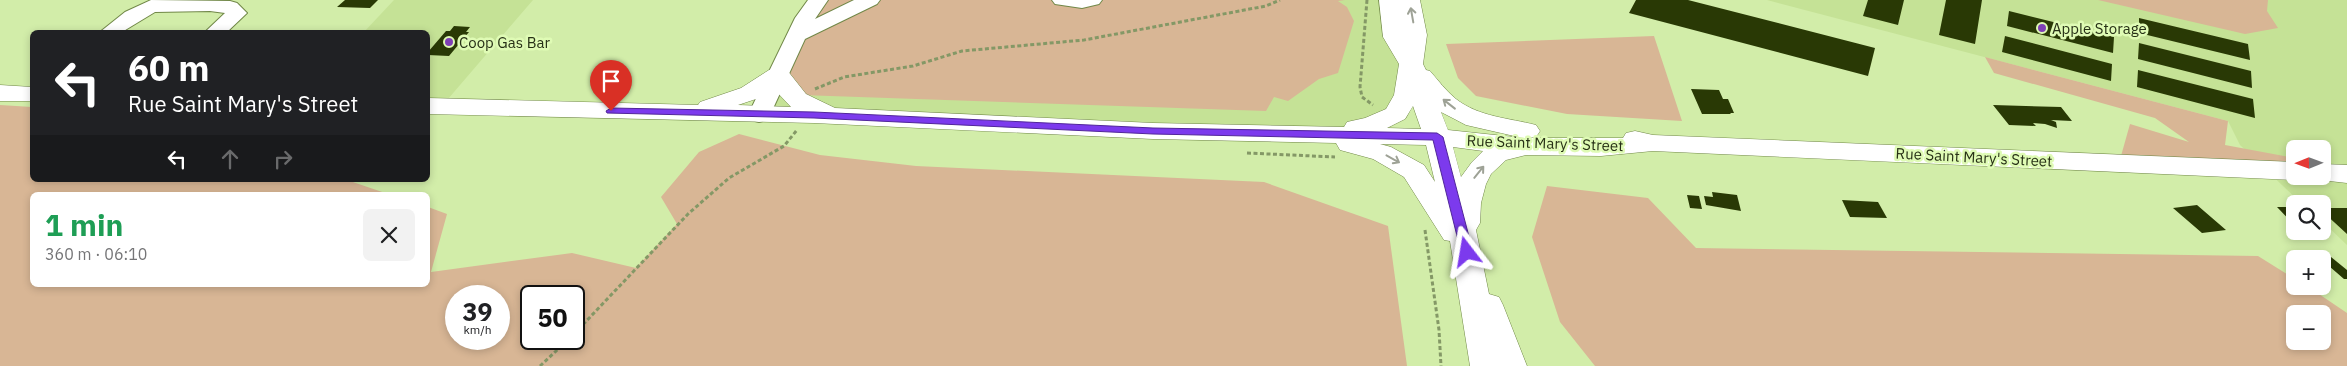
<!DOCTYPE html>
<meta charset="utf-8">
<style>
:root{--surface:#fff;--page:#f2f2f2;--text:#202124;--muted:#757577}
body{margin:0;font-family:"IBM Plex Sans",sans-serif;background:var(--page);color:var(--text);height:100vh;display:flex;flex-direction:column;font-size:19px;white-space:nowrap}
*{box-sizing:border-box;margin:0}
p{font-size:16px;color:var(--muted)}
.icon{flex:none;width:28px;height:28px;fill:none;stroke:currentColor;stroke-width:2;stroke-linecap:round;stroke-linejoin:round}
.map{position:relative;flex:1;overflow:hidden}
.details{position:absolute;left:30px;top:192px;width:400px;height:95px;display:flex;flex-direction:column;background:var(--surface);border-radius:8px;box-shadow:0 2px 8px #0003}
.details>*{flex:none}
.hud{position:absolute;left:30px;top:30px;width:400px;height:152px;border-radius:8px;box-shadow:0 2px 8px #0003;background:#202124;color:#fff;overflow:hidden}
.needle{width:32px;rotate:269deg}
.tools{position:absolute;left:2286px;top:140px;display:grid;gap:10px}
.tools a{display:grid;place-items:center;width:45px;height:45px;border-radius:8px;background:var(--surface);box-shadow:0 2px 8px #0003;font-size:25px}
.speed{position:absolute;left:445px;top:285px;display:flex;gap:10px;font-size:25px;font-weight:700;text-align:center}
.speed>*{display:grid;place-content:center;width:65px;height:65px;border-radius:50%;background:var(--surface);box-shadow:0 2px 8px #0003;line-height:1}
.speed small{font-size:12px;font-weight:400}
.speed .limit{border:2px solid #111;border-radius:8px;background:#fff;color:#111}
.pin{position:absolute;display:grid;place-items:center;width:42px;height:42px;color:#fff;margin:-51px -21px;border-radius:50% 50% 50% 0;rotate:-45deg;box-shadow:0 0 5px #0007}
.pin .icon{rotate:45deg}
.me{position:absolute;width:55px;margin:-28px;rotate:346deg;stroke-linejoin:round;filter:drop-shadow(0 0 4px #0008)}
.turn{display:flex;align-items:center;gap:18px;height:105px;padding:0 15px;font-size:22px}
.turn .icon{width:65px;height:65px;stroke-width:2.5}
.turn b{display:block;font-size:35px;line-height:42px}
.lanes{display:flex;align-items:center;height:48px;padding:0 15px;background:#0003;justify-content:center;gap:25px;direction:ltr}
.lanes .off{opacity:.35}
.round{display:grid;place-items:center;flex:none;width:52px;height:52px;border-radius:8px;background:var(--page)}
.overview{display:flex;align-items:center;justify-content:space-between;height:85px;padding:0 15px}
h1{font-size:30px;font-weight:700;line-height:38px;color:#1e9e55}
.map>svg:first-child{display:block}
.built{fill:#c5e296;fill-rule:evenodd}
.green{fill:#d8b695;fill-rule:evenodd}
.building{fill:#293905}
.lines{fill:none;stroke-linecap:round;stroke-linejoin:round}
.minor-casing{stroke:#718848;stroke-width:2}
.major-casing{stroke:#718848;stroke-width:1}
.path{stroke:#849866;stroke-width:3;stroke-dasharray:4 2.5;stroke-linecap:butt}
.minor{fill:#fff;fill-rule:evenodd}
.major{fill:#fff;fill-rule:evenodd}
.oneway{stroke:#9ea296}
.route{fill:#7c3aed;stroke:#51269a}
.poi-dot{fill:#7f40b6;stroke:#dffbb5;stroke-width:2}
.labels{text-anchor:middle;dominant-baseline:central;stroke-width:5;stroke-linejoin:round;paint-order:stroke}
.poi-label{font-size:15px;fill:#273116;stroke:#dffbb5;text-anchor:start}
.street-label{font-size:15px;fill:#273116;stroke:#dffbb5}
</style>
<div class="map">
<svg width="2347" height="366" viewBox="0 0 2347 366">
<rect width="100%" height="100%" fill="#d2eda9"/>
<path class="built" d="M394,0H533L442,106H428V32H364Z
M818,0H1390L1412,65L1396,114L1314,135L759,115Z
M1767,0H2347V245L2323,222L2322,204H2302L2240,145L2228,121ZM2295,149H2322V176H2295Z"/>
<path class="green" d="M818,0H1345L1338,1L1347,7L1354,21L1338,73L1319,79L1288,101L1274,97L1266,111L801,95L778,75Z
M2098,0H2268L2267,11L2278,28L2245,34Z
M1654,36L1682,121L1567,114L1476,96L1458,78L1446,44Z
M1985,57L2228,121L2225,145L2295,158V162L2121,156L2130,124L2189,142L2155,118L1994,73Z
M0,105L32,107V180H347L391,195H32V285H428V207L447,214L431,272L572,253L636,268L677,224L661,197L699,152L739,134L820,155L916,166L1264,182L1388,226L1407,366H0ZM456,296H499V339H456ZM574,296V339H531V296Z
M1547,186L1648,198L1696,248L2258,256L2295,279V286H2307L2347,313V366H1595L1560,322L1532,237ZM2295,314H2322V341H2295Z"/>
<path class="building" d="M345,0H378L370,8L337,7Z
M1636,0H1688L1875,48L1868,76L1629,13Z
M1868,0H1904L1898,25L1863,16Z
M1946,0H1982L1975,44L1939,35Z
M2009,11L2114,37L2113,53L2007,26Z
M2139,18L2248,44L2250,60L2139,33Z
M454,26L470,27L466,32H469L449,56L428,55V52L446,31H450Z
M2005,36L2112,64L2111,81L2002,52Z
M2139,43L2251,71L2252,88L2138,59Z
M2138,70L2253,99L2255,118L2137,87Z
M1691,89L1719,90L1723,99H1728L1734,113H1730L1731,114H1702Z
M1993,105L2061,107L2072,121L2051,120L2056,122L2057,128L2045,124L2033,123L2036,126L2009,125Z
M1712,192L1737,195L1741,211L1706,205L1704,196L1713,197Z
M1687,195L1699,196L1702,209L1690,208Z
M1842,200L1878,202L1887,218L1850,217Z
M2197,205L2226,230L2202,233L2173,208Z
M2277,207H2295V226Z
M2322,208H2347V234L2322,211Z
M2322,257H2331L2347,270V279H2344L2322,260Z"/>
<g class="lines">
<defs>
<path id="minor" d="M151,0L230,1L237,3L247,13L227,32H205L225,13L210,11L155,12L122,32H100L125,12Z
M808,0H828L815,19L854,0H880L877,4L805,39L770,115L767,120L759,122L751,120L748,115L795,18Z
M1052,0H1102L1099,4L1082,8L1055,4Z"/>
<path id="major" d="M1379,0H1420L1427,35L1423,64L1426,70L1430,71C1438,80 1446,91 1456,99C1479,117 1509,118 1536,125L1540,131L1536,137L1529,138H1623L1626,133L1635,131L1653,135L2295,162V176H2305L2295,180L1653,151L1601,156L1526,155L1506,160L1491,174L1486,184L1481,203L1480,223L1476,230L1489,294L1499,297L1503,305L1527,366H1470L1450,241L1444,240L1404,177L1373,159L1340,150L1336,143L1153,139L814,123L428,114V98L698,105L700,102L741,88L769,70L778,68L787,70L806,94L835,108L1153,123L1344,127L1347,122L1365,118L1386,109L1394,95L1399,64L1383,37ZM774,89L791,107L738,105L759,98ZM1413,106L1421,129L1387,128L1405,119ZM1441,112L1466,125L1523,138L1448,130ZM1380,144L1426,145L1435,182L1424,165L1391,147ZM1453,147L1483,151L1472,162L1461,177Z
M0,85L32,87V101H0Z
M2322,164L2347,165V183L2312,179L2310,176H2322Z"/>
</defs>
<use href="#minor" class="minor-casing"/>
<use href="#major" class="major-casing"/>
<path class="path" d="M1367,0L1360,87L1362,97L1373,105
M815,89L844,77L913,66L962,51L1084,40L1266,6L1280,0
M1247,153L1335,157
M1425,230L1439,330L1441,366
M574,334L688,214L729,178L784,146L797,130
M540,366L569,339"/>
<use href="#minor" class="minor"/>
<use href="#major" class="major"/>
</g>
<defs><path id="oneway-shaft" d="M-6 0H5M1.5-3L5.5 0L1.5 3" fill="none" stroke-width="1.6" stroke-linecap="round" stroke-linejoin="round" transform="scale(1.25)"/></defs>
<g class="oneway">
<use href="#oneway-shaft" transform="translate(1412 15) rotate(-100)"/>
<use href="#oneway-shaft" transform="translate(1449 104) rotate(-142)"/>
<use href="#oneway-shaft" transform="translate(1393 159) rotate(29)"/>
<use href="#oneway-shaft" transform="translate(1479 172) rotate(-51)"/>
</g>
<path class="route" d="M611,108L814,112L1153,128L1437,133L1443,137L1473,252L1467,256L1461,252L1433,140L1153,134L814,118L607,113L606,111Z"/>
<g class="poi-dot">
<circle cx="2042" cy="28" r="5"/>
<circle cx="449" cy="42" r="5"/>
</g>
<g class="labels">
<g class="poi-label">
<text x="2052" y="28">Apple Storage</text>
<text x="459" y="42">Coop Gas Bar</text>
</g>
<g class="street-label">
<text transform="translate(1545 143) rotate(2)">Rue Saint Mary's Street</text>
<text transform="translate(1974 157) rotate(3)">Rue Saint Mary's Street</text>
</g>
</g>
</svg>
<div class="tools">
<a><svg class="needle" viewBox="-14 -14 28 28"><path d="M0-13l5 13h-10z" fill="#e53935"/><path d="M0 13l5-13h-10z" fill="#757577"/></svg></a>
<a><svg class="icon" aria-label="search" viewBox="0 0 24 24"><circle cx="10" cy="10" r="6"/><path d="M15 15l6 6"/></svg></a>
<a>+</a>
<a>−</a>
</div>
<div class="speed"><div>39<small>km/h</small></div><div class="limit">50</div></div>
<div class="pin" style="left:611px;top:111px;background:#d93025"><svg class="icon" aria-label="arrive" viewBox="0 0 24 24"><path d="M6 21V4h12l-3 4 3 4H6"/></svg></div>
<svg class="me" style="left:1467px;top:252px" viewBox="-20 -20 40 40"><path d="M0-17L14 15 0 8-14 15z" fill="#7c3aed" stroke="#fff" stroke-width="4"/></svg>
<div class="hud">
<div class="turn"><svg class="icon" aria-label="left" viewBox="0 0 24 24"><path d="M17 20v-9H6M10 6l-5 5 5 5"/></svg><div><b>60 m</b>Rue Saint Mary's Street</div></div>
<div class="lanes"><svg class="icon" aria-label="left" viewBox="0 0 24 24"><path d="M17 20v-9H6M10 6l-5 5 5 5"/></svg><svg class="icon off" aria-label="ahead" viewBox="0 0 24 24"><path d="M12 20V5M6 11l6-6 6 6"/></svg><svg class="icon off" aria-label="right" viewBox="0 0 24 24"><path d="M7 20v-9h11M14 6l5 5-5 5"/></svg></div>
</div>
<section class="details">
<div class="overview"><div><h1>1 min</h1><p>360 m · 06:10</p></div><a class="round"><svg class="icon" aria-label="close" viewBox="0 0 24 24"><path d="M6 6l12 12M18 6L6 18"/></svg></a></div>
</section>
</div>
